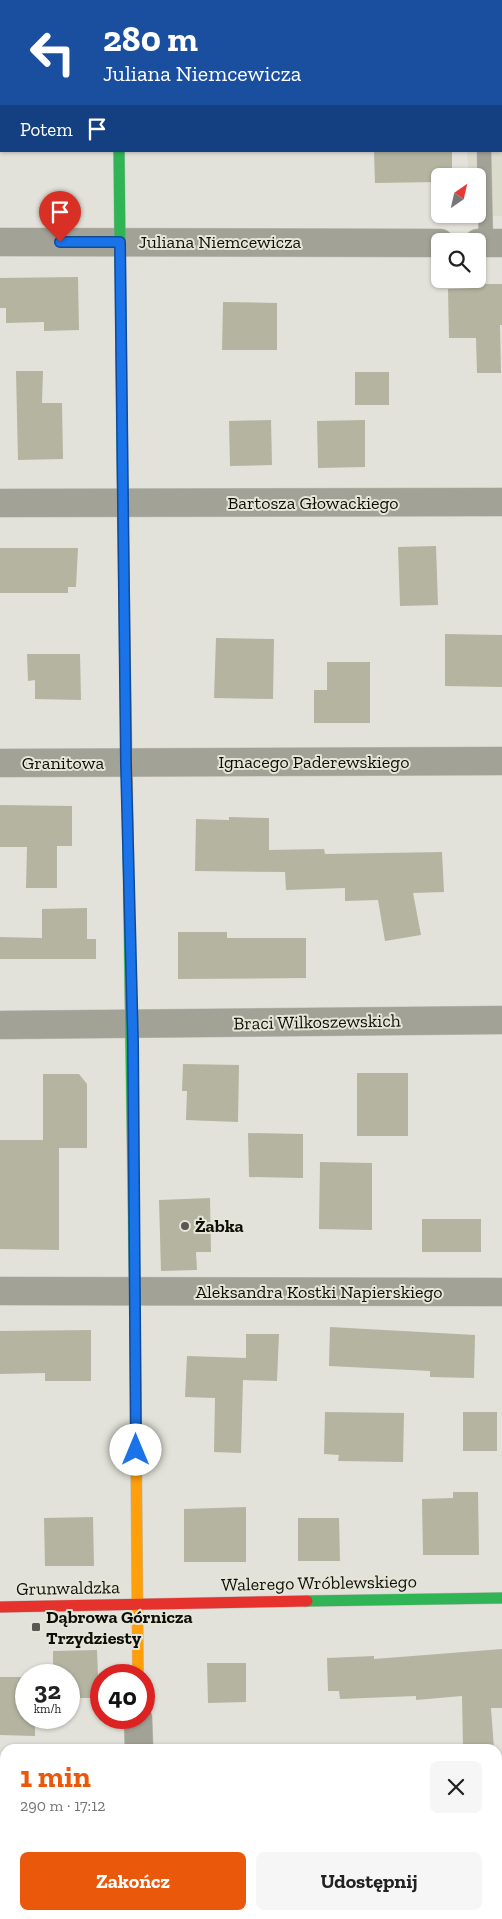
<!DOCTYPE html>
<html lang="pl">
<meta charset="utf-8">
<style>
:root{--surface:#fff;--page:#f6f6f6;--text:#222;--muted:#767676;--accent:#ea580c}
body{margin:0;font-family:"Zilla Slab",serif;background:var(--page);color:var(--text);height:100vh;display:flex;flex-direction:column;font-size:19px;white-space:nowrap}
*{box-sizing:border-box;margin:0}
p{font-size:16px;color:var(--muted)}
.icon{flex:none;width:28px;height:28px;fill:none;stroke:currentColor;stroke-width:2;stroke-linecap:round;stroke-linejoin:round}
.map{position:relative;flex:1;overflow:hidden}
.side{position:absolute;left:0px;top:1744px;width:502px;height:176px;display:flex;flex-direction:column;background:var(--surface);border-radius:15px 15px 0 0;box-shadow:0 1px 4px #0004}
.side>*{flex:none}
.banner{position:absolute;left:0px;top:0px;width:502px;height:152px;box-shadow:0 1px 4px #0004;background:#1a4fa0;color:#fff;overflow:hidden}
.needle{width:32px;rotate:34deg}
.controls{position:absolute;left:431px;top:168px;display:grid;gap:10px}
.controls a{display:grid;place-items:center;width:55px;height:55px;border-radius:8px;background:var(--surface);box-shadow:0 1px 4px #0004;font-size:25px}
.speed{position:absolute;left:15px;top:1664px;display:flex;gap:10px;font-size:25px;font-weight:700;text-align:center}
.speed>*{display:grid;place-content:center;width:65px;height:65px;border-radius:50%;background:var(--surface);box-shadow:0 1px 4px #0004;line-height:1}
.speed small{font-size:12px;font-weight:400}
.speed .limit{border:8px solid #d22;background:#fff;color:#111}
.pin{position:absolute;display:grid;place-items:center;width:42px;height:42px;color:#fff;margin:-51px -21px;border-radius:50% 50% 50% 0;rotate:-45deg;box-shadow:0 0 5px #0007}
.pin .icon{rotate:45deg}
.me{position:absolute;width:55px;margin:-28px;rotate:0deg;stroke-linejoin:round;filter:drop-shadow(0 0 4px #0008)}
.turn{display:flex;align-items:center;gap:18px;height:105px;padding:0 20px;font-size:22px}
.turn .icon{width:65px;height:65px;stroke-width:2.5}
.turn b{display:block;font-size:35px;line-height:42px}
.then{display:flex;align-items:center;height:48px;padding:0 20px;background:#0003;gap:10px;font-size:19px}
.round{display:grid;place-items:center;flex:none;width:52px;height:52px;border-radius:8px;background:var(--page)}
.overview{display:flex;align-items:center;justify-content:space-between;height:85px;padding:0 20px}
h1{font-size:30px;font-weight:700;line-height:38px;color:var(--accent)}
.button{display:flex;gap:10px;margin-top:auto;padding:10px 20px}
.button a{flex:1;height:58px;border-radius:8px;background:var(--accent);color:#fff;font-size:20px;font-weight:700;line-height:58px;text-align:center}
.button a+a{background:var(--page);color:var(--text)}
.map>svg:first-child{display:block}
.built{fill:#dadbcb}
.green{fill:#cfd0ad}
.building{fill:#b4b4a0}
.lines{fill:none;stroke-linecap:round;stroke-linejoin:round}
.lane-casing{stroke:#bfbfba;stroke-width:15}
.street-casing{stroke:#bfbfba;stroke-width:29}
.fast-casing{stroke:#bfbfba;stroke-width:12}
.slow-casing{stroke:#bfbfba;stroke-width:12}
.jam-casing{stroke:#bfbfba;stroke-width:12}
.lane{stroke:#a2a297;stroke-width:14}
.street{stroke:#a2a297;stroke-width:28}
.fast{stroke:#30b455;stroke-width:11}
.slow{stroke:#ff9f0a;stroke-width:11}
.jam{stroke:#e5322d;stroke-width:11}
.route-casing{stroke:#114b97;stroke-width:12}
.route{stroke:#1a73e8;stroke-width:9}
.poi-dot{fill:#595953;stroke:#e5e6d7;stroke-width:2}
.labels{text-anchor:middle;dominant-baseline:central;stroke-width:4;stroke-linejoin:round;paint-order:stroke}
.street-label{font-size:18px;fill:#0f0f0a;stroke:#e5e6d7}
.poi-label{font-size:18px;font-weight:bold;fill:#0f0f0a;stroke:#e5e6d7;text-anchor:start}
</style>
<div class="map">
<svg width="502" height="1919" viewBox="0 0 502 1919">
<rect width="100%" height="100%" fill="#e2e2da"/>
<path class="built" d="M459,0H502V216H471V214H478V176H469L467,151H501V1Z"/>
<path class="green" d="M0,1909H5V1915H121V1919H0Z"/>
<path class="building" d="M374,151H452V176H440V182L375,183Z
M78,277L79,330L44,331V322L6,323V308H0V278Z
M475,284H502V325H500L501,373H477L476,338H449L448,289L475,288Z
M223,302L277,303V350H222Z
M16,371H43L42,403H62L63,459L18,460Z
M355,372H389V405H355Z
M271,420L272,465L230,466L229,421Z
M365,420V467L318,468L317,421Z
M436,546L438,605L400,606L398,547Z
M0,548H78L76,587H68V593H0Z
M445,634L502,635V687L445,686Z
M216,638L274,639L273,699L214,698Z
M27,654H80L81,700L35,699V680L28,681Z
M327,662H370V723H314V690H327Z
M0,805L72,806V846H57V888H26L27,847H0Z
M229,817L269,818V850L324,849L325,854L442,852L444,892L413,893L421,935L385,941L378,900L345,901V888L286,890L285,872L195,871L196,819L229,820Z
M87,908V939H96V959H0V937L42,938V909Z
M178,932H227V938H306V978L178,979Z
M183,1064L239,1065L238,1122L186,1120L187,1091H182Z
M357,1073H408V1136H357Z
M43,1074H79L87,1084V1148H59V1250L0,1249V1140H43Z
M248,1133L303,1134V1178L249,1177Z
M320,1162L372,1163V1230L319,1229Z
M210,1198L211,1252H196L197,1270L161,1271L159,1200Z
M422,1219H481V1252H422Z
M330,1327L475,1335L474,1378L430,1377V1371L329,1366Z
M91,1330V1381H45V1373L0,1374V1331Z
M246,1334H279L277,1381L243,1380L241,1453L214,1452L215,1398L185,1397L187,1356L246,1358Z
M325,1412L404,1413L403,1462L338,1461L339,1455L324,1454Z
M463,1412H497V1451H463Z
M453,1492H478L479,1555H423L422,1499L453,1498Z
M246,1507V1562H184V1509Z
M93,1517L94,1566H45L44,1518Z
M298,1518H339L340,1561H298Z
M502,1649V1708H491L494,1749H463L462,1696L416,1700V1696L340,1699L339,1691H328L327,1658L374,1656V1659Z
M97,1650L98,1676H101V1698H69V1675H53V1651Z
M207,1663H246V1702L208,1703Z
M0,1677H26V1718H35V1736L0,1735Z"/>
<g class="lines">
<defs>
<path id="lane" d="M481,0V1
M484,151L486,243"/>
<path id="street" d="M117,0V1
M0,242L440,243
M478,243H502
M0,503L502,502
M0,763L502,761
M0,1025L502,1020
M0,1291L502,1292
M138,1718L139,1749
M498,1890H502
M141,1915V1919
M300,1919L395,1915"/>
<path id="fast" d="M119,151L123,532
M128,843L135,1317
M307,1601L502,1598"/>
<path id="slow" d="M123,532L128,843
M135,1317L138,1675"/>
<path id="jam" d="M0,1607L307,1601"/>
</defs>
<use href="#lane" class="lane-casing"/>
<use href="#street" class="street-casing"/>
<use href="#fast" class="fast-casing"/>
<use href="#slow" class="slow-casing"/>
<use href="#jam" class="jam-casing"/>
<use href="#lane" class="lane"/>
<use href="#street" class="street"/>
<use href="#fast" class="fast"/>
<use href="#slow" class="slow"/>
<use href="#jam" class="jam"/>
</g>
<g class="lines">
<defs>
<path id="route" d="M60,242H120L126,764L133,1043L136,1450"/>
</defs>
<use href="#route" class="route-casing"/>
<use href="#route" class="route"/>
</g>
<g class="poi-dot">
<circle cx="185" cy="1226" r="5"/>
<rect x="31" y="1622" width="10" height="10" rx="2.5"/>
</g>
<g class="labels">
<g class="street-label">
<text x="220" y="242">Juliana Niemcewicza</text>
<text x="313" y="503">Bartosza Głowackiego</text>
<text x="314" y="762">Ignacego Paderewskiego</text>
<text x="63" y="763">Granitowa</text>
<text transform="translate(317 1022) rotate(-1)">Braci Wilkoszewskich</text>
<text x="319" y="1292">Aleksandra Kostki Napierskiego</text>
<text transform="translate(319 1583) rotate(-1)">Walerego Wróblewskiego</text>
<text transform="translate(68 1588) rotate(-1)">Grunwaldzka</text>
</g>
<g class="poi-label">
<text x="195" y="1226">Żabka</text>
<text x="46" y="1617">Dąbrowa Górnicza<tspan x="46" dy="21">Trzydziesty</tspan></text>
</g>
</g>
</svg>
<div class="controls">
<a><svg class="needle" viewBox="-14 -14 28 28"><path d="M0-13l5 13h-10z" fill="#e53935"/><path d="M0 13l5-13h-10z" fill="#767676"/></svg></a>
<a><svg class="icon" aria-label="search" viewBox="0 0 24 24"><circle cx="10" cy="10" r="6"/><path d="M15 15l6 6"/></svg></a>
</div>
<div class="speed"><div>32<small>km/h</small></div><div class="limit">40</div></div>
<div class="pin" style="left:60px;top:242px;background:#d93025"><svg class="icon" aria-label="arrive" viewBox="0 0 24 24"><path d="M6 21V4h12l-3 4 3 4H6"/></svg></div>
<svg class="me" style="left:136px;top:1450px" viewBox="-20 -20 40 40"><circle r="19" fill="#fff"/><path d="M0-13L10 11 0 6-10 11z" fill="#1a73e8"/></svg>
<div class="banner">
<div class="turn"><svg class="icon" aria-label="left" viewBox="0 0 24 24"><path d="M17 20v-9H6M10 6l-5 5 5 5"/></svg><div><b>280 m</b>Juliana Niemcewicza</div></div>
<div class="then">Potem<svg class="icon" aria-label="arrive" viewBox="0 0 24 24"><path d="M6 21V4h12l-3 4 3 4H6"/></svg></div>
</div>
<section class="side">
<div class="overview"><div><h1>1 min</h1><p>290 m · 17:12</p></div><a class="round"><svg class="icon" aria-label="close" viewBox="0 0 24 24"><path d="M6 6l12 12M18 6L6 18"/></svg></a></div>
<div class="button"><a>Zakończ</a><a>Udostępnij</a></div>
</section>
</div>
